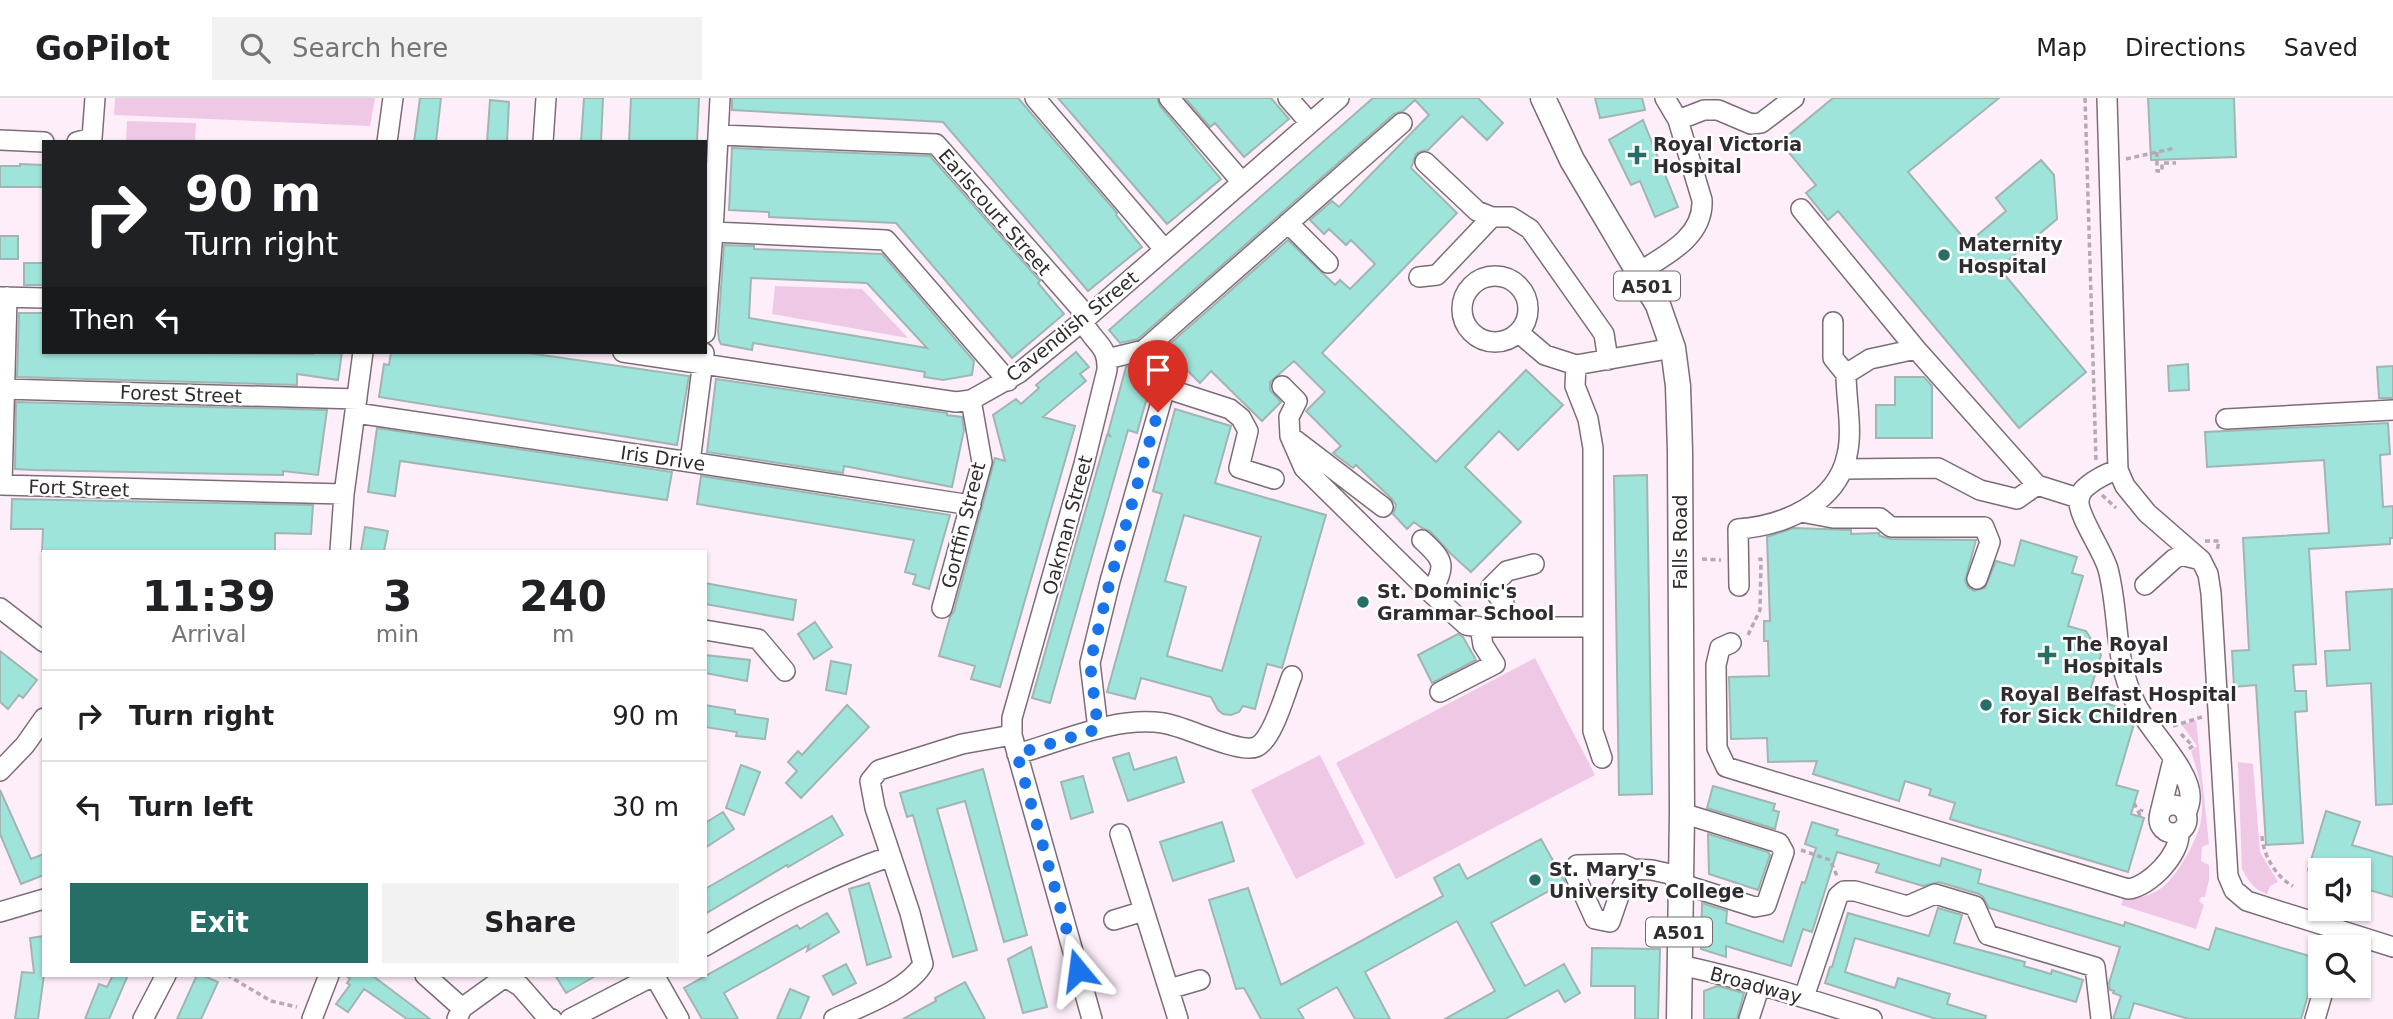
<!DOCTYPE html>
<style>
:root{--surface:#fff;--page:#f2f2f2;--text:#202124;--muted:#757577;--line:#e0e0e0;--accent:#266f67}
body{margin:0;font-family:"DejaVu Sans",sans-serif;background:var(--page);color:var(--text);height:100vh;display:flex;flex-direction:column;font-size:26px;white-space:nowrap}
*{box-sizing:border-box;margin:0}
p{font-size:23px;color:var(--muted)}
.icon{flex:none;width:38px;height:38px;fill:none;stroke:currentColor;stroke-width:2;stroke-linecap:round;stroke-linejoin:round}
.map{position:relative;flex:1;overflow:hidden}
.sheet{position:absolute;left:42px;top:452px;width:665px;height:427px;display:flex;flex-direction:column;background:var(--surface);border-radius:0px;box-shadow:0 2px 5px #0004}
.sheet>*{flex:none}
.guide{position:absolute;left:42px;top:42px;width:665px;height:214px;border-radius:0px;box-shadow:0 2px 5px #0004;background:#202124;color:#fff;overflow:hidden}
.buttons{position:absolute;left:2308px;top:760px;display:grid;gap:14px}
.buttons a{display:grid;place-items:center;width:63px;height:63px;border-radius:0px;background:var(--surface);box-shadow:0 2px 5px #0004;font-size:35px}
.pin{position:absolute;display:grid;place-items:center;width:60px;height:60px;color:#fff;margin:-72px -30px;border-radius:50% 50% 50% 0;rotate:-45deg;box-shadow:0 0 7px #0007}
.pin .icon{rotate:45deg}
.me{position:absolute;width:77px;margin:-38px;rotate:344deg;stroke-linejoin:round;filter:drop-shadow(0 0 5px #0008)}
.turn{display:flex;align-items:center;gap:24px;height:147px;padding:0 28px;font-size:32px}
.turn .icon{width:91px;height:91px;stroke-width:2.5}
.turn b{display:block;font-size:49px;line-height:60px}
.then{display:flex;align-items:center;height:66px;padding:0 28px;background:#0003;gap:14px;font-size:26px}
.eta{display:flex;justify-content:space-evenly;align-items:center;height:119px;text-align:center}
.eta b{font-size:42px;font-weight:600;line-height:49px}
.cta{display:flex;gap:14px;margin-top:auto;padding:14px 28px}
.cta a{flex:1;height:80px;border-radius:0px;background:var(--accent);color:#fff;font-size:28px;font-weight:600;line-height:80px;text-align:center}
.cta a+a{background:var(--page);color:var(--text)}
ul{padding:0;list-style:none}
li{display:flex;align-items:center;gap:21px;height:91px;padding:0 28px;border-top:2px solid var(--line)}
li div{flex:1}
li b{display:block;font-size:26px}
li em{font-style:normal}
header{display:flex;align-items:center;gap:42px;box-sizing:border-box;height:98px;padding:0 35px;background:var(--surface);border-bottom:2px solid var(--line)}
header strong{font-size:33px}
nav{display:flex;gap:38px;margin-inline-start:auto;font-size:24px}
.search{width:490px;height:63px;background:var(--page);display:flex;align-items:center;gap:18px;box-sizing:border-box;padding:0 24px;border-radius:0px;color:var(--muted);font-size:26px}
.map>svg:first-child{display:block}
.green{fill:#efc8e6}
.building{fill:#9ee4da;stroke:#a1b5b2;stroke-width:2;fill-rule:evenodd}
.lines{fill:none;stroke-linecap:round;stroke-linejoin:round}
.minor-casing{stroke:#7b6d77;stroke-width:22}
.major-casing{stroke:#7b6d77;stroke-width:27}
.path{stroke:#b6a9b3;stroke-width:3.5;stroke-dasharray:5 3.5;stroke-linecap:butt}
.minor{stroke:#fff;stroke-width:19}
.major{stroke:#fff;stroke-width:24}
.route{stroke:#1a73e8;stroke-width:12;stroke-dasharray:0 21.6}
.poi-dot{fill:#266f67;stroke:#fff;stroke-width:2.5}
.labels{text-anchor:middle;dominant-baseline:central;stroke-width:5;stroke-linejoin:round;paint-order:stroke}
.shield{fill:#fff;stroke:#6e6b6d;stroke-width:2}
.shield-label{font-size:18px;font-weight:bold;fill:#302b2f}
.poi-label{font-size:19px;font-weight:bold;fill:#302b2f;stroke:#fff;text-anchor:start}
.street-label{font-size:19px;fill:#302b2f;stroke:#fff}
</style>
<header>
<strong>GoPilot</strong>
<div class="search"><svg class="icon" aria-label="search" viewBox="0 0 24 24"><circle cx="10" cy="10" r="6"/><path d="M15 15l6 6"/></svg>Search here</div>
<nav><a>Map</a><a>Directions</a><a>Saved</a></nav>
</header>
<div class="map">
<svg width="2393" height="921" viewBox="0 0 2393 921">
<rect width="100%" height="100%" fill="#feeefa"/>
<path class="green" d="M115,0H375L370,28L114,17Z
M127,23L196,25L195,44H126Z
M775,188L862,191L908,240L772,216Z
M1535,560L1595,677L1396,781L1336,665Z
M2196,622L2209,746L2202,749L2201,763L2209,767V782L2205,799H2201L2199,803L2204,807L2196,831L2121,807L2123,801C2137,800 2148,799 2160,791C2175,782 2199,740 2201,722C2205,699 2198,675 2191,653L2197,648L2182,627Z
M1320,657L1365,746L1296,781L1251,692Z
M2238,664L2253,666L2260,754L2278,784L2270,788L2267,796C2255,793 2248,782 2242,771Z"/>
<path class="building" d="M420,0H441L436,44H414Z
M584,0H603L601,44H581Z
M631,0H699L697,44H629Z
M732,0H1018L1117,115L1116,117L1142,149L1088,193L943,24L732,12Z
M1058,0H1157L1160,8L1221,81L1167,126Z
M1185,0H1271L1289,21L1244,59L1215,25L1210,29Z
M1373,0H1478L1503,25L1487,42L1462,18L1428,52L1421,53L1416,56L1411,70L1457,115L1322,255L1436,364L1526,272L1563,307L1518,352L1499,333L1465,369L1521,424L1471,474L1450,455L1430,433L1422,430L1414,424L1407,431L1393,416L1396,407L1391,400L1356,367L1353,370L1333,355L1341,348L1306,313L1325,294L1294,263L1270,284V292L1281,304L1262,323L1211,273L1200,285L1165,250L1288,142L1335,187L1340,182L1350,191L1375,166L1351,142L1346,147L1329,131L1324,136L1310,122L1332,103L1339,109L1429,17L1415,2L1403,13L1394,16L1138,241L1120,245L1109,232Z
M1595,0H1642L1645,12L1600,20Z
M1833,0H1999L1908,74L1968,145L2006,113L1996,100L2041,62L2054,77L2057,121L1999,170L2086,274L2019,330L1838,113L1828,122L1806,95L1816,87L1780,44Z
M2148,0H2234L2236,59L2151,62Z
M490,2L509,4L507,44H487Z
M1643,22L1678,109L1655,119L1640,83L1631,87L1609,42Z
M732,50L930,58L1040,183L1038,185L1064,216L1012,260L896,125L769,119V114L729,112Z
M20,66L44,67V89H0V68H20Z
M0,138H18V161H0Z
M724,147L754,148V151L882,156L974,263L972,277L943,282L924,279L925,274L753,245L752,252L721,246L719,242L718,233ZM751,180L867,185L927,250L749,220Z
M24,165H44V187H24Z
M19,215H44V254L313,256L314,254H342L338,282L297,276V287L17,279Z
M391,254H521L689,278L677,347L379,299L384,266L389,267Z
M1076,254L1089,269L1080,276L1086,283L1043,319L1075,328L1000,589L971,581L975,568L939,558L950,519L954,513L995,360L1005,363L993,317L1016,301L1021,306L1039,290L1036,287Z
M1160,254L1137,335L1128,332L1050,605L1032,600L1107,337L1110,338L1108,335L1126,269L1147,264Z
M2188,266L2189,292L2169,293L2168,268Z
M2393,268V300H2379L2377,269Z
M1895,279H1924L1932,288V340H1876V307H1895Z
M716,281L947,315V317L962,319L964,332L952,389L844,368L843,375L707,354Z
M16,304L327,312L318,377L283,373V377L33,372L15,371Z
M1175,311L1231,328L1215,385L1326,417L1282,570L1267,566L1255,611L1243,608L1239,614L1231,617L1223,616L1218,612L1211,599L1141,580L1135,601L1107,594L1162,396L1153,393ZM1184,417L1261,439L1222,573L1167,558L1186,489L1165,483Z
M2388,325L2390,356L2380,357L2383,409L2393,408V440H2390V446L2309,451L2316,566L2293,567L2295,593H2306L2307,613L2295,614L2303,745L2266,747L2256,587L2234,589L2232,553L2249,552L2243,440L2329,435L2324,362L2207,369L2205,334Z
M377,330L672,374L667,402L400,363L395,398L368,394Z
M1647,377L1652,696L1619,697L1614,378Z
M701,378L950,417L929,491L913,486L916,477L905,474L914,442L697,406Z
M12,401L313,407L311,436L275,435V453H42L43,431H11Z
M365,429L388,433L384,453H361Z
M1794,430L1851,432V436L1879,435L1880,438L1891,441L1976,442L1965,483L1968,489L1974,493L1985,490L1996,463L2014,468L2021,442L2077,459L2072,475L2083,478L2068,528L2086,533L2101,557L2088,600L2125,611L2134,626L2116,687L2138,693L2131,716L2144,720L2128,774L1950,721L1955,705L1929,697L1931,691L1905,683L1899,703L1813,676L1817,663L1768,664L1767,640L1731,641L1729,579L1769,578L1768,543H1764V523H1770L1767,439Z
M705,485L796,502L793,522L705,506Z
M2392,491L2393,706L2376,707L2371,585L2327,588L2325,553L2350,552L2346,494Z
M815,524L832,549L814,561L798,536Z
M1458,536L1463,539L1476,562L1432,585L1418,557Z
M0,553L37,582L23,600L19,597L8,611L0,604Z
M705,557L750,562L747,583L705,575Z
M831,563L851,567L846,596L826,592Z
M705,607L735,612V616L768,621L765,641L736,638L737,634L705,629Z
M847,607L869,629L801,700L786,685L797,673L788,664L798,653L802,657Z
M1129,655L1134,672L1176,659L1184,684L1128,703L1113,660Z
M741,667L760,674L744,717L726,710Z
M983,671L1027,837L1004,844L965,703L937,711L977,852L953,859L913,717L907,719L900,695Z
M1083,678L1093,714L1071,721L1061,684Z
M1713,688L1775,706L1773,712L1779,714L1775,731L1707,710Z
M0,692L31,761L44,756V777L21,786L0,736Z
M2326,713L2360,724L2352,747L2393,759V799L2359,789V772H2308Z
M723,714L734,731L705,750V725Z
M832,718L843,737L788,769L787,767L705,816V791Z
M1222,724L1234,763L1173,783L1160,744Z
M1812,724L1838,732L1836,737L1940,768L1942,760L1981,772L1978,785L2124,828L2125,824L2209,852L2216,830L2319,861L2301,921H2189L2134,905L2129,921H2113L2121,898L2113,895L2114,893L2110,892L2109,885L2120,849L1989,810L1983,799L1979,796L1939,784L1923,788L1876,774L1879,766L1837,754L1812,834L1803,831L1791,868L1726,848V859L1701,851L1702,805L1727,813L1726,825L1783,844L1802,784L1805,785L1816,750L1805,746Z
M1708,736L1768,754L1770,757L1758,792L1709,776Z
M1541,741L1565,784L1491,825L1525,888L1564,866L1580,895L1565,904L1558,892L1505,921H1445L1495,893L1457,823L1365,874L1390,921H1355L1337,889L1298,911L1304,921H1261L1244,890L1236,891L1209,802L1248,790L1281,887L1443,798L1434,780L1459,766L1467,781Z
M869,785L891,859L867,867L849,791Z
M1938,810L1962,817L1954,845L2025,864L2024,868L2051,876L2052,872L2083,882L2076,904L1855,840L1845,874L1895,890L1898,880L1950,896L1947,906L1986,918L1985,921H1936L1825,885L1830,869H1832L1848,815L1929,838Z
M827,815L839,834L807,853L809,847L724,895L738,921H702L684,890L797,827L800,831Z
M44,838V877L38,921H15L22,874L34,875L30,840Z
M1031,849L1047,909L1023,915L1008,861Z
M1592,850L1660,851L1658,921H1635V888H1591Z
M846,866L856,885L833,897L823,878Z
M113,877H128L109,921H85L99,886L107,889Z
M197,877H202L218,884L201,921H177Z
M345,877H374L373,878L430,921H407L364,891L348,914L336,906L350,887L347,885L350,881Z
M555,877H597L566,895Z
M965,884L985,921H903L936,903L935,900Z
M1717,888L1744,895L1737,921H1704V893Z
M790,891L809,899L800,921H777Z"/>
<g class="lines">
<defs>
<path id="minor" d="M1035,0L1164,151
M1169,0L1241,83
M1288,0L1310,25
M2107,0L2118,372L2125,388L2147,415L2201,462L2208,476L2211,495L2228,778L2234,792L2247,803L2393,849
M1678,22L1704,12H1718L1751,26L1761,25L1794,0
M719,37L936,46L1080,210C1082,217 1084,226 1088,232C1099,248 1108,250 1107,272L1084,366L1012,620V637L1092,921
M0,42L44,44
M77,44L92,40L95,0
M387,44L393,0
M543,44L546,0
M1425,64L1477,113L1492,119H1511L1530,131L1604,236L1608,262
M1801,111L1916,251L2037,387L2078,400
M1288,125L1328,165
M713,134L886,142L1008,283
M1639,174C1666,157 1704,139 1702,102L1678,22L1665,0
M1462 211a33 33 0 1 1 66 0a33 33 0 1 1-66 0Z
M1419,179L1437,177L1492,119
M0,199L44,200
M7,199L2,387L344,396
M1833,224V260L1846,276L1870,261L1916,251
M705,235L713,134L720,0
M1519,235L1545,257L1576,267L1673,250
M623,254L956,304L971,302L1019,275L1084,222L1339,0
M1107,261L1144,252L1402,25
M1576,267L1575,288L1588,321L1593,350V633L1602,660
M1282,288L1297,303L1289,319L1290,338L1304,370L1431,495L1466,527L1480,529H1592
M4,291L357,301
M356,315L690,364L971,407
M2226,321L2393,312
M1290,338L1383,409
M690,364L704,255
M1843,371L1938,370L1980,392L2017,401L2037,387
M2118,372C2109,374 2102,378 2094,383C2087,388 2079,393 2079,403C2078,418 2103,453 2108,471C2120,517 2113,561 2136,606C2149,633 2193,674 2190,701C2190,706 2187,712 2186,717
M1801,414L1833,420H1880L1891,429H1984L1990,444L1977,481
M1422,442C1445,463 1446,467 1431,495
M340,453L344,396L363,254
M2145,487L2174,461L2181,457L2201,462
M1739,488L1738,431C1782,428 1837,406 1847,357C1853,332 1846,302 1846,276
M0,510L44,544
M942,510L982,364L971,302
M1503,529L1504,505L1491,489L1507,473L1534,466
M705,532L758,541L785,573
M1731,545L1720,550L1716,567L1717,650L1726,669L2128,791C2149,789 2181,756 2179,734
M1440,594L1495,566L1483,547L1480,529
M1098,631L1090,565L1110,483L1165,290L1230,311L1241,320L1248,333L1239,370L1274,381
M1017,656C1064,643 1114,618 1163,625C1185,628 1239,656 1256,649C1273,642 1285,595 1292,578
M0,673L25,647L44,620
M2159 721a14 14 0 1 1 28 0a14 14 0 1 1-28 0Z
M2160,715L2173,662
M1120,736L1178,921
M1633,771L1622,789L1610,824L1595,821L1575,777L1577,767L1622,766L1633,771L1652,772L1670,776L1679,785L1755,809L1766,807L1784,754L1779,745L1682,715
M0,814L44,801
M1114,822L1144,813
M705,848C765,813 825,781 891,758
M1680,867C1745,881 1809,901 1872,921
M425,877L462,910
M654,877L679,921
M1169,891L1200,882
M1804,899L1838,798L1844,793H1855L1907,808L1935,796L1975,808L1988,837L2095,869L2101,921
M143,921L166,877
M312,921L329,877
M457,921L462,910L505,879L520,888L547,919L552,921
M570,921L655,877
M834,921C861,908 908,892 923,866L910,815L875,710L870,683L879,672L962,646L1012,637
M1749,921L1760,887
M2315,921L2325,887"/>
<path id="major" d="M1543,0L1572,62L1658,207L1673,250L1678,288L1680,353L1682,715L1679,921"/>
</defs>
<use href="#minor" class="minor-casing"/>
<use href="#major" class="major-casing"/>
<path class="path" d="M2085,0L2096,362
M2157,54V73H2162V65H2176
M2126,61L2175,50
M2102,397L2116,410
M2205,443H2219L2217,453
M1702,461L1721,462
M1748,537L1760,512L1761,461L1756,462
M2173,628L2202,619
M2181,636L2193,648L2187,652
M2134,705L2140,717L2142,711
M2262,738C2263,757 2276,779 2293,788
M1801,752L1830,762L1837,778
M227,877L271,903L297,909"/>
<use href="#minor" class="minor"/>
<use href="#major" class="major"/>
</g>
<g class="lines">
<path class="route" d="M1078,872L1017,656L1098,631L1090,565L1110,483L1158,314"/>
</g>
<g class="poi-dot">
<path d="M1633.5 46.5h7v7h7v7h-7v7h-7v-7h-7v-7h7z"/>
<circle cx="1944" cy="157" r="7"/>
<circle cx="1363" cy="504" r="7"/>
<path d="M2043.5 546.5h7v7h7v7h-7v7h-7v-7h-7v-7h7z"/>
<circle cx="1986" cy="607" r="7"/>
<circle cx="1535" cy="782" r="7"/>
</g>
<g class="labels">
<g class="shield">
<rect x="1614" y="173.5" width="66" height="29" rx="5"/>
<rect x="1646" y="819.5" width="66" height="29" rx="5"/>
</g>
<g class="shield-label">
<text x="1647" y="188">A501</text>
<text x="1679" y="834">A501</text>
</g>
<g class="poi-label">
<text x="1653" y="46">Royal Victoria<tspan x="1653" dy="22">Hospital</tspan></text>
<text x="1958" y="146">Maternity<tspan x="1958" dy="22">Hospital</tspan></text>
<text x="1377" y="493">St. Dominic's<tspan x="1377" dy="22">Grammar School</tspan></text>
<text x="2063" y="546">The Royal<tspan x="2063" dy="22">Hospitals</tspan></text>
<text x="2000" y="596">Royal Belfast Hospital<tspan x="2000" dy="22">for Sick Children</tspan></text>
<text x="1549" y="771">St. Mary's<tspan x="1549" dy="22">University College</tspan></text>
</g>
<g class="street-label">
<text transform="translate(995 114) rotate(49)">Earlscourt Street</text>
<text transform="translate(1072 228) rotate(-39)">Cavendish Street</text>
<text transform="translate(181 296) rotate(2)">Forest Street</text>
<text transform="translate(663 360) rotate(8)">Iris Drive</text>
<text transform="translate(79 390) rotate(2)">Fort Street</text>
<text transform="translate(963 427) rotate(-76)">Gortfin Street</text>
<text transform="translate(1067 427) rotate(-75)">Oakman Street</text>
<text transform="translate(1680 444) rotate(-90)">Falls Road</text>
<text transform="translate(1756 887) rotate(15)">Broadway</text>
</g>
</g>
</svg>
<div class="buttons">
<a><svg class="icon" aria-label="sound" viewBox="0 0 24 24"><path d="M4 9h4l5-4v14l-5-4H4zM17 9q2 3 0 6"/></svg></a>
<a><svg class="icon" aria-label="search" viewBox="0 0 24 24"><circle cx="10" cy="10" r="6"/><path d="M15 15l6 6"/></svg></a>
</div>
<div class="pin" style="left:1158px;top:314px;background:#d93025"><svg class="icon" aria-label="arrive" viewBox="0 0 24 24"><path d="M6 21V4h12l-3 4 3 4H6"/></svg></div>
<svg class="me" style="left:1078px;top:872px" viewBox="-20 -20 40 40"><path d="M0-17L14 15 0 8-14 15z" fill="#1a73e8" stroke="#fff" stroke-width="4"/></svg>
<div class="guide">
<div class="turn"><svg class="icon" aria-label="right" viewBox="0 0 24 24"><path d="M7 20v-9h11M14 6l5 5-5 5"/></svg><div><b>90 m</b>Turn right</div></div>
<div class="then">Then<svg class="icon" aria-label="left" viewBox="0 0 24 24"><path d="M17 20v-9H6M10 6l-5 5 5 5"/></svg></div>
</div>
<section class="sheet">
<div class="eta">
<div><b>11:39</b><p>Arrival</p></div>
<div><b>3</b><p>min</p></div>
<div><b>240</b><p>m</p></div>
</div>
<ul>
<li><svg class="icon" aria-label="right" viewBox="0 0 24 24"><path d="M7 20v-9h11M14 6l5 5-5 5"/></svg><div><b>Turn right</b></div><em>90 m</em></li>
<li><svg class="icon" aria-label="left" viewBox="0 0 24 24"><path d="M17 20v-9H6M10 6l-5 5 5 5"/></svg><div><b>Turn left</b></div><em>30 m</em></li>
</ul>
<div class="cta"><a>Exit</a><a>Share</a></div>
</section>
</div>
